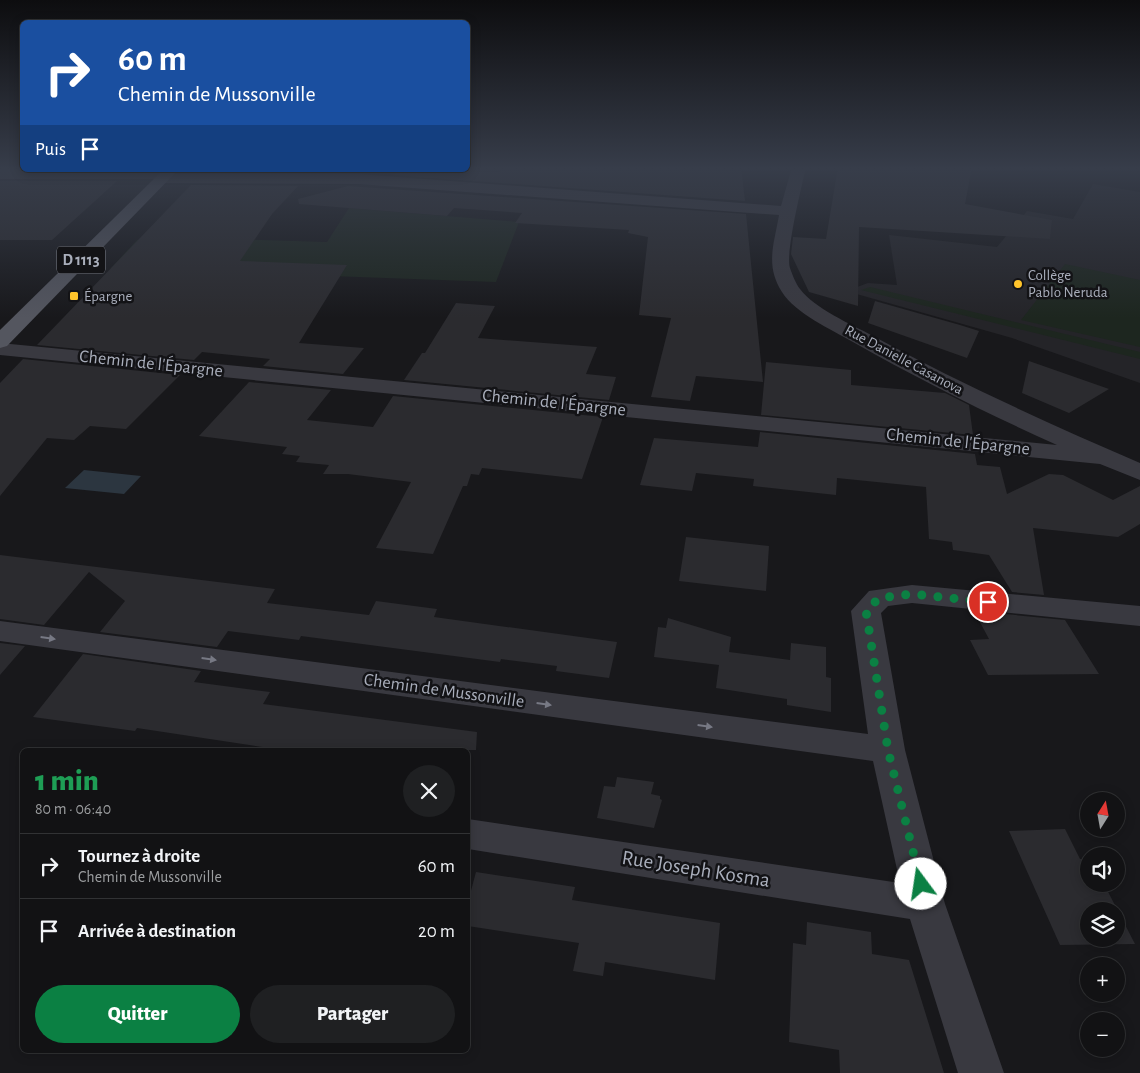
<!DOCTYPE html>
<html lang="fr">
<meta charset="utf-8">
<style>
:root{--surface:#121214;--page:#1f2022;--text:#f1f3f6;--muted:#9c9ea0;--line:#313234;--accent:#0b8043}
body{margin:0;font-family:"Alegreya Sans",sans-serif;background:var(--page);color:var(--text);height:100vh;display:flex;flex-direction:column;font-size:19px;white-space:nowrap}
*{box-sizing:border-box;margin:0}
p{font-size:16px;color:var(--muted)}
.icon{flex:none;width:28px;height:28px;fill:none;stroke:currentColor;stroke-width:2;stroke-linecap:round;stroke-linejoin:round}
.map{position:relative;flex:1;overflow:hidden}
.drawer{position:absolute;left:20px;top:748px;width:450px;height:305px;display:flex;flex-direction:column;background:var(--surface);border-radius:8px;box-shadow:0 2px 12px #0003,0 0 0 1px var(--line)}
.drawer>*{flex:none}
.banner{position:absolute;left:20px;top:20px;width:450px;height:152px;border-radius:8px;box-shadow:0 2px 12px #0003,0 0 0 1px var(--line);background:#1a4fa0;color:#fff;overflow:hidden}
.needle{width:32px;rotate:11deg}
.fabs{position:absolute;left:1080px;top:792px;display:grid;gap:10px}
.fabs a{display:grid;place-items:center;width:45px;height:45px;border-radius:50%;background:var(--surface);box-shadow:0 2px 12px #0003,0 0 0 1px var(--line);font-size:25px}
.pin{position:absolute;display:grid;place-items:center;width:42px;height:42px;color:#fff;margin:-21px;border:2px solid #fff;border-radius:50%;box-shadow:0 1px 5px #0007}
.me{position:absolute;width:55px;margin:-28px;rotate:346deg;stroke-linejoin:round;filter:drop-shadow(0 0 4px #0008)}
.turn{display:flex;align-items:center;gap:18px;height:105px;padding:0 15px;font-size:22px}
.turn .icon{width:65px;height:65px;stroke-width:2.5}
.turn b{display:block;font-size:35px;line-height:42px}
.then{display:flex;align-items:center;height:48px;padding:0 15px;background:#0003;gap:10px;font-size:19px}
.round{display:grid;place-items:center;flex:none;width:52px;height:52px;border-radius:26px;background:var(--page)}
.summary{display:flex;align-items:center;justify-content:space-between;height:85px;padding:0 15px}
h1{font-size:30px;font-weight:800;line-height:38px;color:#1e9e55}
.cta{display:flex;gap:10px;margin-top:auto;padding:10px 15px}
.cta a{flex:1;height:58px;border-radius:30px;background:var(--accent);color:#fff;font-size:20px;font-weight:800;line-height:58px;text-align:center}
.cta a+a{background:var(--page);color:var(--text)}
ul{padding:0;list-style:none}
li{display:flex;align-items:center;gap:15px;height:65px;padding:0 15px;border-top:1px solid var(--line)}
li div{flex:1}
li b{display:block;font-size:19px}
li em{font-style:normal}
.map>svg:first-child{display:block}
.built{fill:#242428}
.green{fill:#1d261f}
.water{fill:#2c3640}
.building{fill:#2b2b2f;fill-rule:evenodd}
.lines{fill:none;stroke-linecap:round;stroke-linejoin:round}
.street{fill:#393940;fill-rule:evenodd}
.primary{fill:#54565f;fill-rule:evenodd}
.oneway{fill:#777984}
.route{stroke:#0b8043;stroke-width:9;stroke-dasharray:0 16.2}
.poi-dot{fill:#ffc42b;stroke:#131316;stroke-width:2}
.labels{text-anchor:middle;dominant-baseline:central;stroke-width:5;stroke-linejoin:round;paint-order:stroke}
.far-poi-label{font-size:15px;fill:#a9aebb;stroke:#131316;text-anchor:start}
.far-street-label{font-size:15px;fill:#a9aebb;stroke:#131316}
.shield{fill:#131316;stroke:#7c808a;stroke-width:1}
.shield-label{font-size:16px;font-weight:bold;fill:#a9aebb}
.street-label{font-size:18px;fill:#a9aebb;stroke:#131316}
.near-street-label{font-size:21px;fill:#a9aebb;stroke:#131316}
</style>
<div class="map">
<svg width="1140" height="1073" viewBox="0 0 1140 1073">
<rect width="100%" height="100%" fill="#18181b"/>
<path class="built" d="M1093,184L1140,192V383L1012,338L846,291L868,283L897,285L889,235L997,247L1027,211L1073,219Z"/>
<path class="green" d="M197,170H348L331,175L194,174Z
M349,208L519,222L496,282L111,268L137,240L156,237L327,242Z
M1065,264L1140,280V347L1021,320Z
M870,287L1140,352V359L861,290Z"/>
<path class="water" d="M84,470L141,476L124,494L65,488Z"/>
<path class="building" d="M537,167H639L689,170V167H741L745,201L391,175L408,170L500,172L503,169L535,170Z
M838,167H972L965,204L1052,220L1050,239L859,227L858,306L809,292L791,254L793,237L826,239Z
M0,181H117L52,240H0Z
M191,185L298,186L272,214L240,261L347,265L299,343L364,348L343,374L263,366L270,359L202,352L194,360L37,345Z
M348,186L746,214L763,382L696,376L690,401L651,397L671,318L639,315L648,237L628,233L629,230L515,223L522,213L454,208L447,216L299,204L298,199Z
M875,301L960,325L979,331L967,358L868,323Z
M456,303L495,306L478,338L597,347L586,374L616,377L609,400L404,380L422,353H425Z
M23,359L180,375L126,429L90,426L74,440L47,438L0,496V383Z
M1029,361L1109,389L1069,413L1022,393Z
M766,362L851,370V385L945,393L969,405L973,435L761,415Z
M249,382L331,390L307,420L373,427L393,396L603,417L582,479L482,468L479,475L471,474L467,486H463L433,554L376,548L411,482L348,474H323L329,465L296,462L300,456L282,454L287,447L199,436Z
M760,432L975,454L977,465L1000,467L1007,494L1049,474L1063,475L1113,500L1140,486V524L1118,537L1033,528L1044,595L1012,592L989,555L953,550L952,542L929,539L926,487L837,478L836,495L753,486L754,479L696,473L692,491L640,485L654,438L758,447Z
M686,537L769,546L766,591L679,581Z
M0,555L275,589L267,603L369,615L376,601L437,609L434,617L617,642L609,678L556,671L557,666L501,659L500,662L301,636L299,640L228,631L217,647L100,632L125,601L89,572L44,625L0,619Z
M974,611L1065,620L1099,674L988,675L970,640L989,639Z
M668,618L731,637L729,652L790,660L791,643L826,647V677L831,678V712L787,705V699L716,688L719,665L654,657L658,627L666,628Z
M0,643L25,646L0,675Z
M83,654L201,671L194,682L270,692L263,704L477,732L476,750H282L137,728L135,731L33,717Z
M617,777L654,782L651,794L660,796V799L662,800L654,828L597,818L604,786L615,787Z
M1065,829L1080,859H1089V884H1104L1135,944L1060,945L1009,831ZM1089,911H1116V939H1089Z
M476,872L575,887L572,900L720,923L715,980L605,962L603,976L573,971L579,943L468,926V902Z
M807,922L871,932L872,954L909,960L944,1073H840L839,1050L789,1042L793,943L806,945Z"/>
<g class="lines">
<path class="street" d="M792,167H806C802,185 785,254 790,268C792,274 796,284 800,289C815,309 851,324 873,336C959,383 1050,424 1140,463V480L1100,464L0,355V343L1057,445C988,414 920,380 853,342C832,330 795,313 782,292C765,265 774,245 779,215L358,184L163,183L156,179H0V169L168,170L173,174H358L781,206Z
M912,585L1140,606V626L912,603L888,606L881,613L905,750L945,904L1004,1073H958L910,919L468,849V819L900,883L873,761L0,641V621L868,734L851,611L869,591Z"/>
<path class="primary" d="M163,170H178L7,346L0,348V330Z"/>
</g>
<defs><path id="oneway-solid" d="M-6-.8H1V-3.2L6.5 0L1 3.2V.8H-6Z" transform="scale(1.25)"/></defs>
<g class="oneway">
<use href="#oneway-solid" transform="translate(48 638) rotate(8)"/>
<use href="#oneway-solid" transform="translate(209 659) rotate(8)"/>
<use href="#oneway-solid" transform="translate(544 704) rotate(8)"/>
<use href="#oneway-solid" transform="translate(705 726) rotate(8)"/>
</g>
<linearGradient id="sky" x2="0" y2="1"><stop stop-color="#0d0d0f"/><stop offset="0.53" stop-color="#373d4a"/><stop offset="1" stop-color="#373d4a" stop-opacity="0"/></linearGradient>
<rect width="1140" height="318" fill="url(#sky)"/>
<g class="lines">
<path class="route" d="M921,884L888,750L866,611L879,598L912,594L988,602"/>
</g>
<g class="poi-dot">
<circle cx="1018" cy="284" r="5"/>
<rect x="69" y="291" width="10" height="10" rx="2.5"/>
</g>
<g class="labels">
<g class="far-poi-label">
<text x="1028" y="275">Collège<tspan x="1028" dy="17">Pablo Neruda</tspan></text>
<text x="84" y="296">Épargne</text>
</g>
<g class="far-street-label">
<text transform="translate(904 360) rotate(28)">Rue Danielle Casanova</text>
</g>
<rect class="shield" x="57" y="246.5" width="48" height="27" rx="4"/>
<g class="shield-label">
<text x="81" y="260">D 1113</text>
</g>
<g class="street-label">
<text transform="translate(151 364) rotate(6)">Chemin de l'Épargne</text>
<text transform="translate(554 403) rotate(6)">Chemin de l'Épargne</text>
<text transform="translate(958 442) rotate(6)">Chemin de l'Épargne</text>
<text transform="translate(444 691) rotate(8)">Chemin de Mussonville</text>
</g>
<g class="near-street-label">
<text transform="translate(696 869) rotate(9)">Rue Joseph Kosma</text>
</g>
</g>
</svg>
<div class="fabs">
<a><svg class="needle" viewBox="-14 -14 28 28"><path d="M0-13l5 13h-10z" fill="#e53935"/><path d="M0 13l5-13h-10z" fill="#9c9ea0"/></svg></a>
<a><svg class="icon" aria-label="sound" viewBox="0 0 24 24"><path d="M4 9h4l5-4v14l-5-4H4zM17 9q2 3 0 6"/></svg></a>
<a><svg class="icon" aria-label="layers" viewBox="0 0 24 24"><path d="M12 4l9 5-9 5-9-5zM3 14l9 5 9-5"/></svg></a>
<a>+</a>
<a>−</a>
</div>
<div class="pin" style="left:988px;top:602px;background:#d93025"><svg class="icon" aria-label="arrive" viewBox="0 0 24 24"><path d="M6 21V4h12l-3 4 3 4H6"/></svg></div>
<svg class="me" style="left:921px;top:884px" viewBox="-20 -20 40 40"><circle r="19" fill="#fff"/><path d="M0-13L10 11 0 6-10 11z" fill="#0b8043"/></svg>
<div class="banner">
<div class="turn"><svg class="icon" aria-label="right" viewBox="0 0 24 24"><path d="M7 20v-9h11M14 6l5 5-5 5"/></svg><div><b>60 m</b>Chemin de Mussonville</div></div>
<div class="then">Puis<svg class="icon" aria-label="arrive" viewBox="0 0 24 24"><path d="M6 21V4h12l-3 4 3 4H6"/></svg></div>
</div>
<section class="drawer">
<div class="summary"><div><h1>1 min</h1><p>80 m · 06:40</p></div><a class="round"><svg class="icon" aria-label="close" viewBox="0 0 24 24"><path d="M6 6l12 12M18 6L6 18"/></svg></a></div>
<ul>
<li><svg class="icon" aria-label="right" viewBox="0 0 24 24"><path d="M7 20v-9h11M14 6l5 5-5 5"/></svg><div><b>Tournez à droite</b><p>Chemin de Mussonville</p></div><em>60 m</em></li>
<li><svg class="icon" aria-label="arrive" viewBox="0 0 24 24"><path d="M6 21V4h12l-3 4 3 4H6"/></svg><div><b>Arrivée à destination</b></div><em>20 m</em></li>
</ul>
<div class="cta"><a>Quitter</a><a>Partager</a></div>
</section>
</div>
